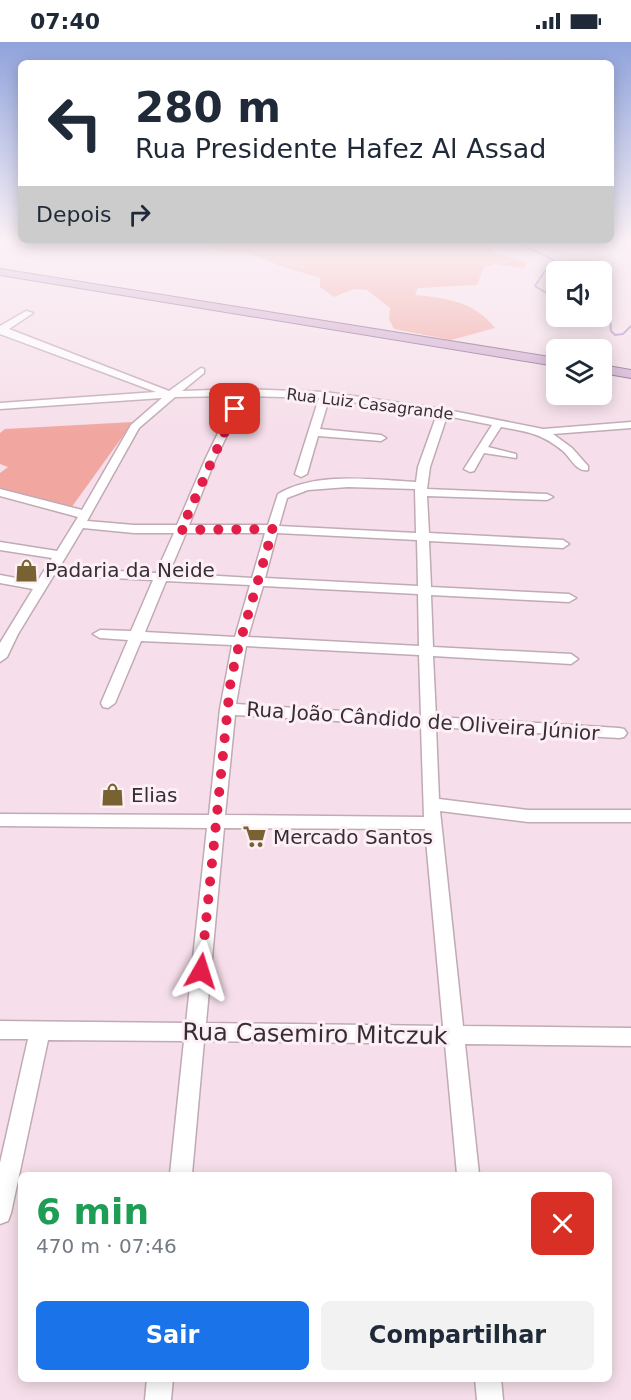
<!DOCTYPE html>
<html lang="pt">
<meta charset="utf-8">
<style>
:root{--surface:#fff;--page:#f2f2f3;--text:#1f2937;--muted:#747a83;--accent:#1a73e8}
body{margin:0;font-family:"DejaVu Sans",sans-serif;background:var(--page);color:var(--text);height:100vh;display:flex;flex-direction:column;font-size:22px;white-space:nowrap}
*{box-sizing:border-box;margin:0}
p{font-size:20px;color:var(--muted)}
.icon{flex:none;width:33px;height:33px;fill:none;stroke:currentColor;stroke-width:2;stroke-linecap:round;stroke-linejoin:round}
.map{position:relative;flex:1;overflow:hidden}
.drawer{position:absolute;left:18px;top:1130px;width:594px;height:210px;display:flex;flex-direction:column;background:var(--surface);border-radius:9px;box-shadow:0 3px 15px #0003}
.drawer>*{flex:none}
.guide{position:absolute;left:18px;top:18px;width:596px;height:183px;border-radius:9px;box-shadow:0 3px 15px #0003;background:#fff;color:var(--text);overflow:hidden}
.controls{position:absolute;left:546px;top:219px;display:grid;gap:12px}
.controls a{display:grid;place-items:center;width:66px;height:66px;border-radius:9px;background:var(--surface);box-shadow:0 3px 15px #0003;font-size:30px}
.pin{position:absolute;display:grid;place-items:center;width:51px;height:51px;color:#fff;margin:-26px;border-radius:12px;box-shadow:0 3px 9px #0006}
.me{position:absolute;width:66px;margin:-33px;rotate:6deg;stroke-linejoin:round;filter:drop-shadow(0 0 4px #0008)}
.turn{display:flex;align-items:center;gap:21px;height:126px;padding:0 18px;font-size:27px}
.turn .icon{width:78px;height:78px;stroke-width:2.5}
.turn b{display:block;font-size:42px;line-height:51px}
.then{display:flex;align-items:center;height:57px;padding:0 18px;background:#0003;gap:12px;font-size:22px}
.round{display:grid;place-items:center;flex:none;width:63px;height:63px;border-radius:9px;background:var(--page)}
.overview{display:flex;align-items:center;justify-content:space-between;height:102px;padding:0 18px}
h1{font-size:36px;font-weight:700;line-height:45px;color:#1e9e55}
.cta{display:flex;gap:12px;margin-top:auto;padding:12px 18px}
.cta a{flex:1;height:69px;border-radius:9px;background:var(--accent);color:#fff;font-size:24px;font-weight:700;line-height:69px;text-align:center}
.cta a+a{background:var(--page);color:var(--text)}
.status{display:flex;justify-content:space-between;align-items:center;height:42px;padding:0 30px;background:var(--surface);direction:ltr}
.status svg{height:16px;fill:currentColor}
.map>svg:first-child{display:block}
.green{fill:#f1a7a0}
.lines{fill:none;stroke-linecap:round;stroke-linejoin:round}
.stream{stroke:#ab8aca;stroke-width:2}
.minor-casing{stroke:#c0aab4;stroke-width:3}
.major-casing{stroke:#855d84;stroke-width:2}
.minor{fill:#fff;fill-rule:evenodd}
.major{fill:#cfadcf;fill-rule:evenodd}
.route{stroke:#e11d48;stroke-width:10;stroke-dasharray:0 18}
.labels{text-anchor:middle;dominant-baseline:central;stroke-width:6;stroke-linejoin:round;paint-order:stroke}
.far-street-label{font-size:16px;fill:#372e33;stroke:#fdeff6}
.poi-label{font-size:20px;fill:#372e33;stroke:#fdeff6;text-anchor:start}
.street-label{font-size:20px;fill:#372e33;stroke:#fdeff6}
.near-street-label{font-size:24px;fill:#372e33;stroke:#fdeff6}
</style>
<div class="status"><b>07:40</b><svg viewBox="0 0 49 12"><path d="M0 12V9h3v3zM5 12V6h3v6zM10 12V3h3v9zM15 12V0h3v12zM26 1h20v11H26zM47 4h2v5h-2z"/></svg></div>
<div class="map">
<svg width="631" height="1358" viewBox="0 0 631 1358">
<rect width="100%" height="100%" fill="#f6dfea"/>
<path class="green" d="M197,201H486L497,212L526,220L525,227L496,222L484,225L477,243L418,246L415,253C446,256 474,259 495,286L451,298L394,287L389,277L390,266L367,248L353,247L334,255L320,245V236L280,224L247,210L223,211Z
M133,380L71,466L0,446V431L8,425L0,422V391L5,387Z"/>
<g class="lines">
<path class="stream" d="M520,201L555,219L549,223L535,244L556,257
M602,271L610,277L611,289L615,293L623,292L631,284"/>
<defs>
<path id="minor" d="M26,269L33,271L9,287L169,349L201,326L204,327V331L182,349L243,347L325,350L443,367L543,387L631,380V386L553,392L572,406L588,424V428C576,430 571,416 563,409C541,391 528,390 501,385L488,405L516,412V416L484,411L474,429L470,430L464,427L492,383L447,374L430,425L427,447L547,452L553,455L547,458L427,454L429,491L563,498L569,502L563,506L429,499L431,545L569,552L576,556L569,560L431,553L433,605L571,612L578,617L571,622L433,614L436,675L619,686L624,687L627,691L624,695L619,696L436,685L439,757L528,768H631V780H528L440,769L463,984L631,986V1004L465,1002L479,1132H457L445,1002L204,999L192,1132H170L184,999L48,998L11,1171L8,1179L0,1182V1121L28,997H0V979L186,981L207,786L0,784V772L209,773L220,667L232,603L141,599L115,661L108,666L103,665L101,661L128,598L100,596L93,592L100,588L131,589L153,538L54,533L18,592L7,615L0,620V601L33,547L0,541V533L37,540L52,516L0,508V500L57,509L78,475L0,454V447L82,468L131,383L162,356L0,367V361L156,350L0,292V284ZM236,354L205,418L177,483H134L87,479L139,386L175,355ZM246,354L319,356L295,432L301,435L307,432L318,394L381,399L386,396L381,393L320,387L329,357L437,372L418,425L416,440C373,438 317,429 278,452L268,483H189L215,418ZM348,445L415,447L416,491L279,484L287,456L308,448ZM83,486L134,491H174L156,531L59,526ZM186,491H265L252,536L169,531ZM277,491L417,498L418,544L265,536ZM166,539L250,543L235,595L145,590ZM263,544L418,552L419,604L248,595ZM246,604L419,613L421,674L236,662ZM235,673L421,684L424,775L225,773ZM224,786L425,787L443,984L206,981Z
M147,1336H173L171,1358H145Z
M475,1336H501L503,1358H477Z"/>
<path id="major" d="M0,227L556,316V324L0,233Z
M602,323L631,328V336L602,331Z"/>
</defs>
<use href="#minor" class="minor-casing"/>
<use href="#major" class="major-casing"/>
<use href="#minor" class="minor"/>
<use href="#major" class="major"/>
</g>
<linearGradient id="sky" x2="0" y2="1"><stop stop-color="#8fa3dc"/><stop offset="0.51" stop-color="#fbf1f6"/><stop offset="1" stop-color="#fbf1f6" stop-opacity="0"/></linearGradient>
<rect width="631" height="391" fill="url(#sky)"/>
<g class="lines">
<path class="route" d="M201,929L230,644L236,614L273,487L181,488L235,367"/>
</g>
<defs>
<symbol id="shop-bare" viewBox="-9 -9 18 18"><path d="M-5-2.5h2.3a2.7 3.5 0 0 1 5.4 0H5L5.5 6h-11ZM-1.5-2.5h3a1.5 2.3 0 0 0-3 0Z" fill="#796232" stroke="#fdeff6" stroke-width="2.5" paint-order="stroke"/></symbol>
<symbol id="supermarket-bare" viewBox="-9 -9 18 18"><path d="M-6-5.5h2.5l.6 2H6L4.5 2H-2.5L-4.4-4H-6ZM-1.5 3.2a1.3 1.3 0 1 0 .1 0ZM3 3.2a1.3 1.3 0 1 0 .1 0Z" fill="#796232" stroke="#fdeff6" stroke-width="2.5" paint-order="stroke"/></symbol>
</defs>
<g fill-rule="evenodd">
<use href="#shop-bare" x="10" y="512" width="33" height="33"/>
<use href="#shop-bare" x="96" y="736" width="33" height="33"/>
<use href="#supermarket-bare" x="238" y="778" width="33" height="33"/>
</g>
<g class="labels">
<g class="far-street-label">
<text transform="translate(370 362) rotate(7)">Rua Luiz Casagrande</text>
</g>
<g class="poi-label">
<text x="45" y="528">Padaria da Neide</text>
<text x="131" y="753">Elias</text>
<text x="273" y="795">Mercado Santos</text>
</g>
<g class="street-label">
<text transform="translate(423 679) rotate(4)">Rua João Cândido de Oliveira Júnior</text>
</g>
<g class="near-street-label">
<text transform="translate(315 992) rotate(1)">Rua Casemiro Mitczuk</text>
</g>
</g>
</svg>
<div class="controls">
<a><svg class="icon" aria-label="sound" viewBox="0 0 24 24"><path d="M4 9h4l5-4v14l-5-4H4zM17 9q2 3 0 6"/></svg></a>
<a><svg class="icon" aria-label="layers" viewBox="0 0 24 24"><path d="M12 4l9 5-9 5-9-5zM3 14l9 5 9-5"/></svg></a>
</div>
<div class="pin" style="left:235px;top:367px;background:#d93025"><svg class="icon" aria-label="arrive" viewBox="0 0 24 24"><path d="M6 21V4h12l-3 4 3 4H6"/></svg></div>
<svg class="me" style="left:201px;top:929px" viewBox="-20 -20 40 40"><path d="M0-17L14 15 0 8-14 15z" fill="#e11d48" stroke="#fff" stroke-width="4"/></svg>
<div class="guide">
<div class="turn"><svg class="icon" aria-label="left" viewBox="0 0 24 24"><path d="M17 20v-9H6M10 6l-5 5 5 5"/></svg><div><b>280 m</b>Rua Presidente Hafez Al Assad</div></div>
<div class="then">Depois<svg class="icon" aria-label="right" viewBox="0 0 24 24"><path d="M7 20v-9h11M14 6l5 5-5 5"/></svg></div>
</div>
<section class="drawer">
<div class="overview"><div><h1>6 min</h1><p>470 m · 07:46</p></div><a class="round" style="background:#d93025;color:#fff"><svg class="icon" aria-label="close" viewBox="0 0 24 24"><path d="M6 6l12 12M18 6L6 18"/></svg></a></div>
<div class="cta"><a>Sair</a><a>Compartilhar</a></div>
</section>
</div>
